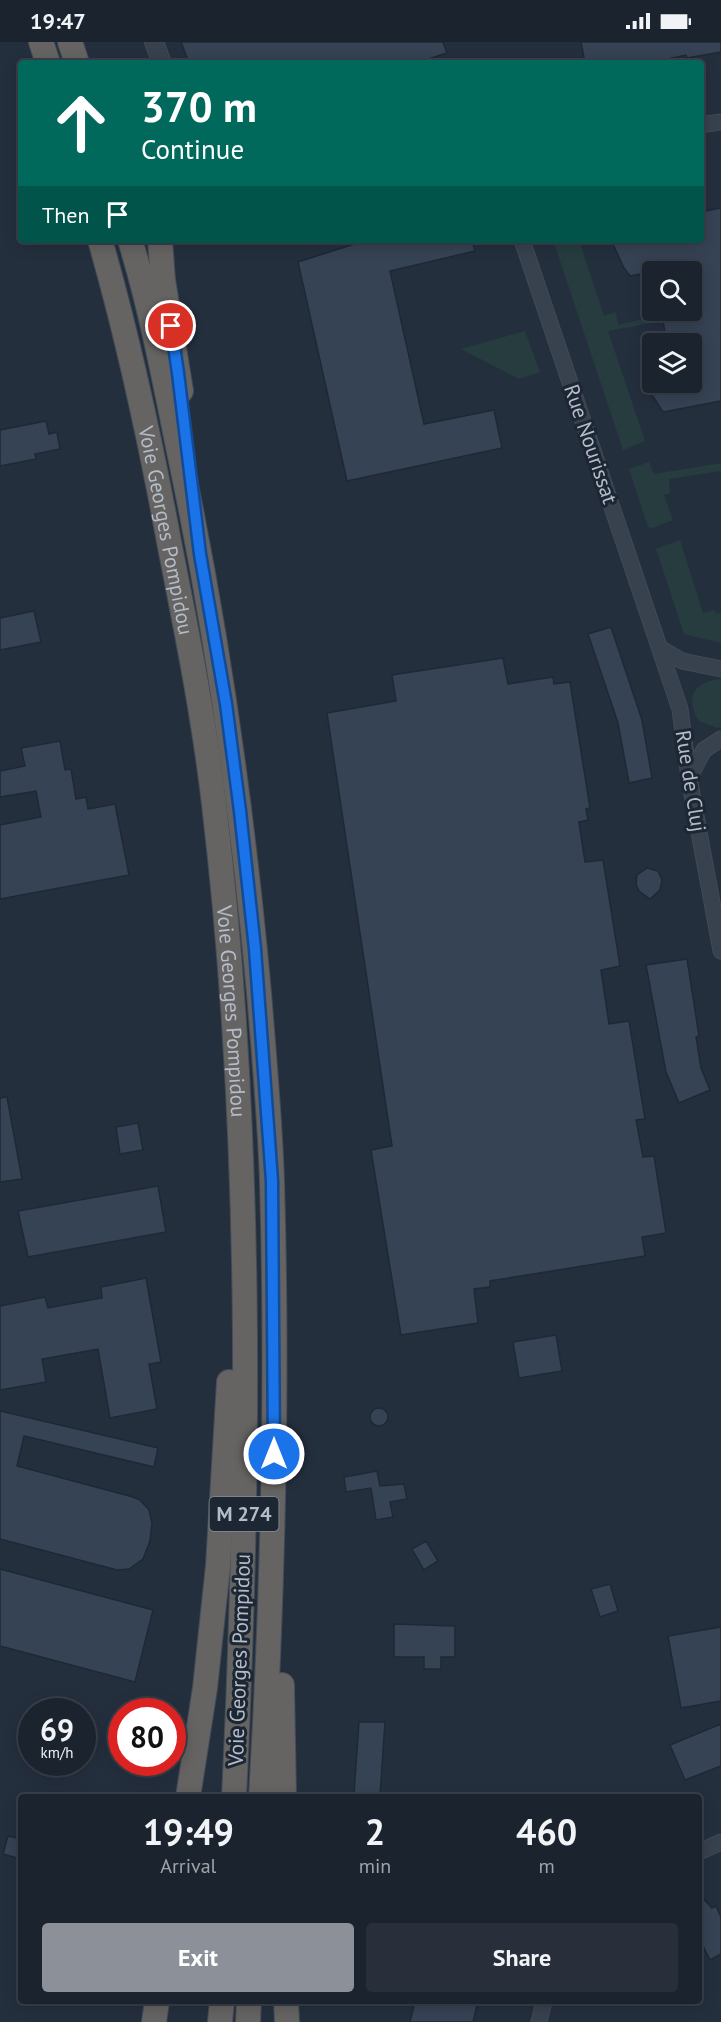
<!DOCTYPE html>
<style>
:root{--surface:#1b232e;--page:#282f3a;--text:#f1f3f6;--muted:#a0a4aa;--line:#39404a;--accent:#8c9099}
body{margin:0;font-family:"PT Sans",sans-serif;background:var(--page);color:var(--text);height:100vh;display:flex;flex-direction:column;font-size:22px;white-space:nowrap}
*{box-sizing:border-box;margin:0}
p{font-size:20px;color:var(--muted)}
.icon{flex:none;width:33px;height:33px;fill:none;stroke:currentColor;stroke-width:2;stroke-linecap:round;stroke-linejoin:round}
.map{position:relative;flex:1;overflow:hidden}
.side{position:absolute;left:18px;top:1752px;width:684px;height:210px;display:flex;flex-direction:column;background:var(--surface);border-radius:6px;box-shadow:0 3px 15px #0003,0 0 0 2px var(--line)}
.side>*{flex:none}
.guide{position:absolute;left:18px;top:18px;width:686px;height:183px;border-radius:6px;box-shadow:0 3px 15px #0003,0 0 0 2px var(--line);background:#00695c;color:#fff;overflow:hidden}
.controls{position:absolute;left:642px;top:219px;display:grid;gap:12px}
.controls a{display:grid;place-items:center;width:60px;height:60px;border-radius:6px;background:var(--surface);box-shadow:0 3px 15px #0003,0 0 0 2px var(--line);font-size:30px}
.speed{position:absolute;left:18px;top:1656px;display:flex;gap:12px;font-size:30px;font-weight:700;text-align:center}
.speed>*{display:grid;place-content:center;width:78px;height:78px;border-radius:50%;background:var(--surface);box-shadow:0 3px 15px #0003,0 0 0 2px var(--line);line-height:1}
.speed small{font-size:15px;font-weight:400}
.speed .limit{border:9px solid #d22;background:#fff;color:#111}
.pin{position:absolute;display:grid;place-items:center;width:51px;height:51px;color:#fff;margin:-26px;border:3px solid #fff;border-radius:50%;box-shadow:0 2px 6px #0007}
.me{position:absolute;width:66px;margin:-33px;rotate:0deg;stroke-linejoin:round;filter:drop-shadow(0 0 4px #0008)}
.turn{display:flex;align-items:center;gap:21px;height:126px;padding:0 24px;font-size:27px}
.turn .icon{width:78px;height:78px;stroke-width:2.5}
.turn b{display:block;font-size:42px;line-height:51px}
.then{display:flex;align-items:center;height:57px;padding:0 24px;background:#0003;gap:12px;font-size:22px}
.eta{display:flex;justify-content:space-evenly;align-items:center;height:102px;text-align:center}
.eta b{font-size:36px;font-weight:800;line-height:42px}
.button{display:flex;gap:12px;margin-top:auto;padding:12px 24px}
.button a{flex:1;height:69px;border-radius:6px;background:var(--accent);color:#fff;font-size:24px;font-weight:800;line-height:69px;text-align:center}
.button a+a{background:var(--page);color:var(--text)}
.status{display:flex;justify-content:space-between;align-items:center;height:42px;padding:0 30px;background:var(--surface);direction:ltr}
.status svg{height:16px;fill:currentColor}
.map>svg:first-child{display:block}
.green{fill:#263c3f}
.building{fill:#364354;stroke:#1f2835;stroke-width:1.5}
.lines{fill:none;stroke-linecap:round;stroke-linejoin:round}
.minor-casing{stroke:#414a57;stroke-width:17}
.tertiary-casing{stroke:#414a57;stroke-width:20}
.trunk-casing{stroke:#434c59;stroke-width:26}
.minor{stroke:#38414e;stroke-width:15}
.tertiary{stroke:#38414e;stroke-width:18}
.trunk{stroke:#656462;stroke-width:24}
.route-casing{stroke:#114b97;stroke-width:15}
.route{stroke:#1a73e8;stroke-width:10}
.labels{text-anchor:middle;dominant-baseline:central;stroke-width:6;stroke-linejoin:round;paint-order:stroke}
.shield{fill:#1d2633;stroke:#878f9c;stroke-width:1.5}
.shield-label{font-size:20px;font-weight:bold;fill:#b4bcc9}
.street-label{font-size:21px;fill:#b4bcc9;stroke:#1d2633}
</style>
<div class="status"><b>19:47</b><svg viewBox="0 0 49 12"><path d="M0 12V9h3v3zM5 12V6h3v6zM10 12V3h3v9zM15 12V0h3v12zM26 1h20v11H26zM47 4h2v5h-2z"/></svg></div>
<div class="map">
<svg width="721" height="1980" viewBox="0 0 721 1980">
<rect width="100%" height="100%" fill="#242f3e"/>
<path class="green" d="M553,198H579L604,274L616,270L618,283L656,274L657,280L608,289L645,399L623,408Z
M525,289L540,330L519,337L461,307Z
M649,420L654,432L721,421V429L669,437L670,451L664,453L673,478L652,486L648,485L629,427Z
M680,498L703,571L714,568L717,572L721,571V601L684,592L656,507Z
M721,637V685L717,686L699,679C684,655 694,640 721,637Z"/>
<path class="building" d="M181,0H443L447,11L416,21H189Z
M581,0H721V10L687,16L686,13L648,21H585Z
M721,166V359L663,370L652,353L647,340H692V302H667L661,268H692V230H652L630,234L624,226L611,198H700V170Z
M367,198H472L475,209L390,229L424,382L494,368L502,406L347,439L298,220Z
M46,379L49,392L57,390L60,407L35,412L36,417L0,424V388Z
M34,569L41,600L0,608V576Z
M611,585L642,678L652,736L629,741L618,681L588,592Z
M503,616L508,642L553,635L554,642L570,640L590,766L586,767L588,778L579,780L585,820L603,818L620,924L601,928L609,982L629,979L645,1077L636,1078L643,1115L654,1114L666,1191L642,1195L645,1214L490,1239V1245L474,1247L478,1281L401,1293L371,1108L392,1104L327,671L396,659L392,633Z
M60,699L65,728L71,727L76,757L86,755L88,767L115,762L129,833L0,857V783L41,775L36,749L0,755V729L25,724L21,706Z
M647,826L658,829L662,838L660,848L650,857L639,849L636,842L637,833Z
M687,917L699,994L696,995L701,1026L710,1048L679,1061L666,1030L646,923Z
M7,1055L22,1137L0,1140V1056Z
M138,1081L143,1108L120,1112L116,1085Z
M158,1144L166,1190L28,1215L18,1169Z
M146,1236L161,1320L149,1322L157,1367L110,1376L98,1307L42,1317L46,1340L0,1348V1264L45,1255L48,1266L102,1256L101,1245Z
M556,1293L562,1329L519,1336L513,1300Z
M370 1375a9 9 0 1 1 18 0a9 9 0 1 1-18 0Z
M0,1369L158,1406L154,1425L24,1394L17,1424L133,1455L140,1458L149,1468L152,1481L150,1499L143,1517L129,1527L117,1528L0,1497Z
M377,1429L380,1444L404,1442L407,1457L390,1460L393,1475L376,1478L371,1446L346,1450L344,1435Z
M426,1499L438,1519L424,1528L412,1507Z
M0,1527L153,1568L135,1640L0,1604Z
M610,1542L618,1569L600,1575L591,1547Z
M394,1582L455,1584V1615H441V1627H424V1615H394Z
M721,1585V1659L681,1666L668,1594Z
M359,1680H385L380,1754L354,1752Z
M721,1682V1724L685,1738L670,1703Z
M8,1794L21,1797V1817L3,1812Z
M699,1852L712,1866L716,1864L721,1875V1912L710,1918L699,1896Z
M415,1959H478L473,1980H410Z"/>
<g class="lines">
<defs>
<path id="minor" d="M700,83L721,80
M522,198L680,667L689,736L721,909
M660,606L682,619L721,627
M689,736L704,708L721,697
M699,1810L721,1800
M539,1980L544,1959"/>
<path id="tertiary" d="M154,0L162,21"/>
<g id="trunk">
<path d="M41,0L48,21"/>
<path d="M70,0L77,21"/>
<path id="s1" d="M100,198C129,299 151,402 170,505C187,591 204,676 214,762C253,1091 250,1424 234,1755"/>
<path d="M130,198C153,273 167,352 183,429C219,601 243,776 259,951C264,1014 270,1077 272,1140C278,1345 273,1550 261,1755"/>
<path d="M160,198L163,238L181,349"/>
<path d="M282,1643L284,1755"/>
<path d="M188,1755L205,1646L218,1524L229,1340"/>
<path d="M286,1959L287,1980"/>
<path d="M154,1980L157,1959"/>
<path d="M220,1980L222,1959"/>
<path d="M248,1980L249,1959"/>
</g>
</defs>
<use href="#minor" class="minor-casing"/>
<use href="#tertiary" class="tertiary-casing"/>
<use href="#trunk" class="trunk-casing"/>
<use href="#minor" class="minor"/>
<use href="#tertiary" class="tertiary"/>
<use href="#trunk" class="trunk"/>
</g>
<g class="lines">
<defs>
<path id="route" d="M171,284L178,331L200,512L226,662L240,769L255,907L272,1139L274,1412"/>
</defs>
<use href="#route" class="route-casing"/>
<use href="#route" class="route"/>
</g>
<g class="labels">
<rect class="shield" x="209.5" y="1455" width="69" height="34" rx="4.5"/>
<g class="shield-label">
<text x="244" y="1472">M 274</text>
</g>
<g class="street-label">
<text transform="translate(591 402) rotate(71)">Rue Nourissat</text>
<text stroke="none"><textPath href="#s1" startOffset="298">Voie Georges Pompidou</textPath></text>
<text transform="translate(691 739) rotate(81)">Rue de Cluj</text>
<text stroke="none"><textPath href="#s1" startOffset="784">Voie Georges Pompidou</textPath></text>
<text transform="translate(239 1618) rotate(-88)">Voie Georges Pompidou</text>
</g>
</g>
</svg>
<div class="controls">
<a><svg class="icon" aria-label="search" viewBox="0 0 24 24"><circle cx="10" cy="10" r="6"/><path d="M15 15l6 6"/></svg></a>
<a><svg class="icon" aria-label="layers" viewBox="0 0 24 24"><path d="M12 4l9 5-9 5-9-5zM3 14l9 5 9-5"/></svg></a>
</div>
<div class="speed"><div>69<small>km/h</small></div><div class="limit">80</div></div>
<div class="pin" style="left:171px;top:284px;background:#d93025"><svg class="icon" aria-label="arrive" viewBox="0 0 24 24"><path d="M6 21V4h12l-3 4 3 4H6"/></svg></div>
<svg class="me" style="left:274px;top:1412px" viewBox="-20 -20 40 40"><circle r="17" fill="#1a73e8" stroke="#fff" stroke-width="3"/><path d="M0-11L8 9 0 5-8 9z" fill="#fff"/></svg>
<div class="guide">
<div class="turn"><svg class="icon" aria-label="ahead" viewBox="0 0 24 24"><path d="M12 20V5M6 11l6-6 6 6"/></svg><div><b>370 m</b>Continue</div></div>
<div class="then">Then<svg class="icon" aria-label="arrive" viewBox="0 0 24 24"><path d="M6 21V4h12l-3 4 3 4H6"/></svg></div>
</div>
<section class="side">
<div class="eta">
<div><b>19:49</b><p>Arrival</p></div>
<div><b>2</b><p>min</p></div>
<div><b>460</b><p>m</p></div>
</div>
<div class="button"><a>Exit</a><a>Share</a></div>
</section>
</div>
